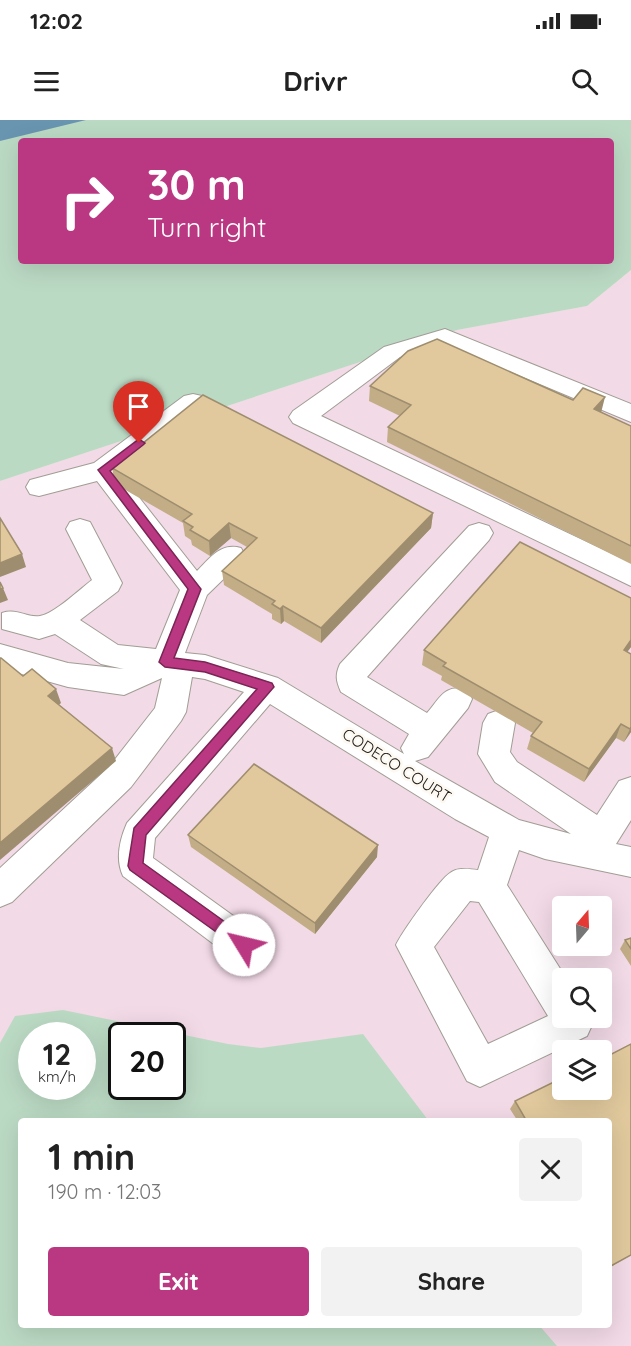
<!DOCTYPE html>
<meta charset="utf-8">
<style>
:root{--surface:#fff;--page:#f2f2f2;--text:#222;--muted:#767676;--accent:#ba3881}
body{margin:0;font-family:Quicksand,sans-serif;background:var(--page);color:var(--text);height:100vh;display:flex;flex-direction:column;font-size:22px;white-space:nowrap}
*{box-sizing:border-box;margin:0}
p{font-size:20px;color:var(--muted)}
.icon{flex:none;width:33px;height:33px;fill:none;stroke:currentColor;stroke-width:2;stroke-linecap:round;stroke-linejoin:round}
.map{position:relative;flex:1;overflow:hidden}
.side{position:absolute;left:18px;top:998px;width:594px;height:210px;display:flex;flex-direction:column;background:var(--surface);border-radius:6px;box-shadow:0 6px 24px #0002}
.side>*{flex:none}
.banner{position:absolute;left:18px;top:18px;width:596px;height:126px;border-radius:6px;box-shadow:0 6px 24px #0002;background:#ba3881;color:#fff;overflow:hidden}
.needle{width:39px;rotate:19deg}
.fabs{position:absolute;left:552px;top:776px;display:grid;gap:12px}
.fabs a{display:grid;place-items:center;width:60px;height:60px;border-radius:6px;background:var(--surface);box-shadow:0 6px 24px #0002;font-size:30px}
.speed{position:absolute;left:18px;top:902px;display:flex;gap:12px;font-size:30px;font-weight:700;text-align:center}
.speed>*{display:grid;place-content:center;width:78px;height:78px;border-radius:50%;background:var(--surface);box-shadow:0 6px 24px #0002;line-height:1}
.speed small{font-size:15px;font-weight:400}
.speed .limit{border:3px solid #111;border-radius:9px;background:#fff;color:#111}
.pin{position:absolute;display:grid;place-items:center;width:51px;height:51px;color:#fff;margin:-62px -26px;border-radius:50% 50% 50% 0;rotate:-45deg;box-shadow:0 0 6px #0007}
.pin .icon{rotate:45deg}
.me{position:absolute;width:66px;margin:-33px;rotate:306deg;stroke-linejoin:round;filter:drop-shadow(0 0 4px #0008)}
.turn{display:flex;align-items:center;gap:21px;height:126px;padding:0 30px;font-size:27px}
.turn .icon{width:78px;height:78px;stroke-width:2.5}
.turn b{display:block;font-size:42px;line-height:51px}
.round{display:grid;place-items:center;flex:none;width:63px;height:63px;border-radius:6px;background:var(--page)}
.summary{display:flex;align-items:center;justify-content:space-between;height:102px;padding:0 30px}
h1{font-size:36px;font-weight:700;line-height:45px}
.cta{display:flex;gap:12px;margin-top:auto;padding:12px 30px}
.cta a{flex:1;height:69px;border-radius:6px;background:var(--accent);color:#fff;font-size:24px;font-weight:700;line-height:69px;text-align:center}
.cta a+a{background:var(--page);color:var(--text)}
.status{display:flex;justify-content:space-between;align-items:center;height:42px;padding:0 30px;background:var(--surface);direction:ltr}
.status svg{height:16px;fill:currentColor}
header{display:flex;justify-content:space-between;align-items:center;height:78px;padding:0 30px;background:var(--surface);font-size:27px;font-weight:700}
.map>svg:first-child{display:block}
.industrial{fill:#f2dae6;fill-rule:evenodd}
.green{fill:#bbdac4;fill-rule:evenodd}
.water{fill:#6995b1}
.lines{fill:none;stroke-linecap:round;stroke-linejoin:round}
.minor-casing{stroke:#a19d95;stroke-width:2}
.minor{fill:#fff;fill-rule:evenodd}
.wall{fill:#c2ad87}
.shaded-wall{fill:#9e8d6e}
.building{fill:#e1c99d;stroke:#9e8d6e;stroke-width:1.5}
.route{fill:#ba3881;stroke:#792454;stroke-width:1.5}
.labels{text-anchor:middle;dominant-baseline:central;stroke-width:5;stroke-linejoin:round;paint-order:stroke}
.street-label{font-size:16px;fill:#22201e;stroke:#fdf8f0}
</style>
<div class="status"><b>12:02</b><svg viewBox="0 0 49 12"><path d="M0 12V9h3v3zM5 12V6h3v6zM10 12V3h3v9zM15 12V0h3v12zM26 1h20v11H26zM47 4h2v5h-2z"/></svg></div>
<header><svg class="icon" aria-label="menu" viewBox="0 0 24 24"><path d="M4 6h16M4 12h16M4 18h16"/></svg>Drivr<svg class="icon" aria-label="search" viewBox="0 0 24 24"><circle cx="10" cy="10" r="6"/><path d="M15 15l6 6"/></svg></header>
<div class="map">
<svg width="631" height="1226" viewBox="0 0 631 1226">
<rect width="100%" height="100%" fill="#f0ebe3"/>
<path class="industrial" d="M631,150V1226H485L467,1205L609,1204V1000H66L0,988V361L457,210L587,186ZM562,786H602V825H562ZM562,858H602V897H562ZM32,915H82V966H32ZM122,915H172V966H122ZM562,930H602V969H562Z"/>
<path class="green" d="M0,0H631V150L587,186L457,210L0,361ZM21,21H610V141H21Z
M63,890L228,924L261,928L363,914L428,1000H21V1204H538L557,1226H0V923L15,896ZM32,915H82V966H32ZM122,915H172V966H122Z"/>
<path class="water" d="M0,0H86L0,21Z"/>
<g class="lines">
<defs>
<path id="minor" d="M445,209L631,284V302L444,224L400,237L321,296L631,443V466L293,303L289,297L293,291L384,227Z
M193,274L202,276L205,282L202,288L119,352L197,451C210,438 221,422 241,428L245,435L241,442L207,475L185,533L205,535L278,558L404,634L401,628L409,614L341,572C336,561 335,555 340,544L469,406L479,403L489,406L493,413L489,420L367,557L427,593C440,578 445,563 468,570L472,579L468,588L428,637L415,641L519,700L571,714L495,662L478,634L483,603L488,594L499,590L510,594L515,603L510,632L517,642L597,695L619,661L631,657V700L616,724L631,727V757L545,739L519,730L507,765L566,858H562V897H590L593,903L587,916L480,967L467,961L396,825C402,812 439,760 450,753C458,747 468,749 478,750L489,717L455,699L270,584L155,718L153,738L257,813L262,825L257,837L244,842L231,837L123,756C115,739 120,719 127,703L244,572L205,559L192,557L186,592L181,601L131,667L12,782L0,787V748L109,647L155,588L162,558L124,575L68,567L0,548V524L68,543L124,549L101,544L55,514L39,519L2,509V493C18,488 26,498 40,496C54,494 80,469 92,460L66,409L70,402L80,399L90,402L122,463L118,471L80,500L118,525L156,529L180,470L97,361L39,376L30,374L26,367L30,360L94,343L184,276ZM470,781L479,782L548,896L488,924L434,827Z"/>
</defs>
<use href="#minor" class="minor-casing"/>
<use href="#minor" class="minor"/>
</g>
<path class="wall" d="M370,266L601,292L631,306V444L387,322L388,307L400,296L369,281Z
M112,348L433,393L431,408L321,523L284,501L281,504L272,499V494L224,465L222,451L247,427L231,418L210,436L192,425L191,420L185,416L183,403L115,364Z
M631,478V527L627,532L631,534V612L624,622L616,618L584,662L527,629L531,616L533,613L441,560L442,556L422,545L424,530Z
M188,715L377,737L315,814L191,727Z
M631,818V846L620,829L625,820Z
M631,924V1135L609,1148V1000H517L510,989L515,981Z"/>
<path class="shaded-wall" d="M605,277L601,293L594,289Z
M433,393L431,408L321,523V508Z
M229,403L231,418L210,436L209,421Z
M22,434L26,447L0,457V443Z
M3,468L8,480L0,483V469Z
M283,486L284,501L281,504L280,489Z
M631,520V527L618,544L624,530Z
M56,569L61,583L53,590L48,576Z
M621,604L616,618L584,662L589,649Z
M631,607V612L624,622L630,609Z
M112,628L116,641L0,740V723Z
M378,725L377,737L315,814V803Z"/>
<path class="building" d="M437,219L573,280L583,268L605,277L594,289L631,306V426L388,307L411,285L370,266L408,231Z
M203,275L433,393L321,508L283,486L280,489L272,484L275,481L222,451L257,418L229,403L209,421L190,410L193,407L183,401L192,394L112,348Z
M0,398L22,434L0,443Z
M520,422L631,478V520L624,530L631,534V607L630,609L621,604L589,649L531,616L542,602L443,546L446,543L424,530Z
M0,462L3,468L0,469Z
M0,538H1L23,556L32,549L56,569L48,576L112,628L0,723Z
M254,644L378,725L315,803L188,715Z
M631,818V829L625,820Z
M631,924V1135L609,1147V1000H526L515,981L562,958V969H602V939Z"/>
<path class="route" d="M139,319L145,323L143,325L110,351L201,469L174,538L205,542L272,563L274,567L146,715L143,743L250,820L252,825L250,830L244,832L130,750L128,746L134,708L257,569L205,552L165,547L159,542L188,469L98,350Z"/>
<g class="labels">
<g class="street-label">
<text transform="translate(397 645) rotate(32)">CODECO COURT</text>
</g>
</g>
</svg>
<div class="fabs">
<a><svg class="needle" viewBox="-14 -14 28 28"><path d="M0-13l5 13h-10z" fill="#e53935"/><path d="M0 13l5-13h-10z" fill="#767676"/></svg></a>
<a><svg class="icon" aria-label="search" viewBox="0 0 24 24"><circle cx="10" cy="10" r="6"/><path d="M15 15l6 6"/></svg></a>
<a><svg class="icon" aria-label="layers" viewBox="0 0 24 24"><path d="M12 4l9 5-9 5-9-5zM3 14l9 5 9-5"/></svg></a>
</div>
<div class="speed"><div>12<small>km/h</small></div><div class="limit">20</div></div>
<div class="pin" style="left:139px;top:323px;background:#d93025"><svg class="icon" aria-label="arrive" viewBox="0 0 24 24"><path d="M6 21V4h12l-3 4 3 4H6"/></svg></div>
<svg class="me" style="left:244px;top:825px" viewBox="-20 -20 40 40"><circle r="19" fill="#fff"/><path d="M0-13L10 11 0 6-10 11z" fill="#ba3881"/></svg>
<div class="banner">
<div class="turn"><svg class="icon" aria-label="right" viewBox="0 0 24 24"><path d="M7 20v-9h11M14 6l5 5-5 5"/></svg><div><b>30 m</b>Turn right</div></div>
</div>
<section class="side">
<div class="summary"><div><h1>1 min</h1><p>190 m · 12:03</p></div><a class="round"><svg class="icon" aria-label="close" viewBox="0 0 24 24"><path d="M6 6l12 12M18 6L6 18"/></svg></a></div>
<div class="cta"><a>Exit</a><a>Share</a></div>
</section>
</div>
